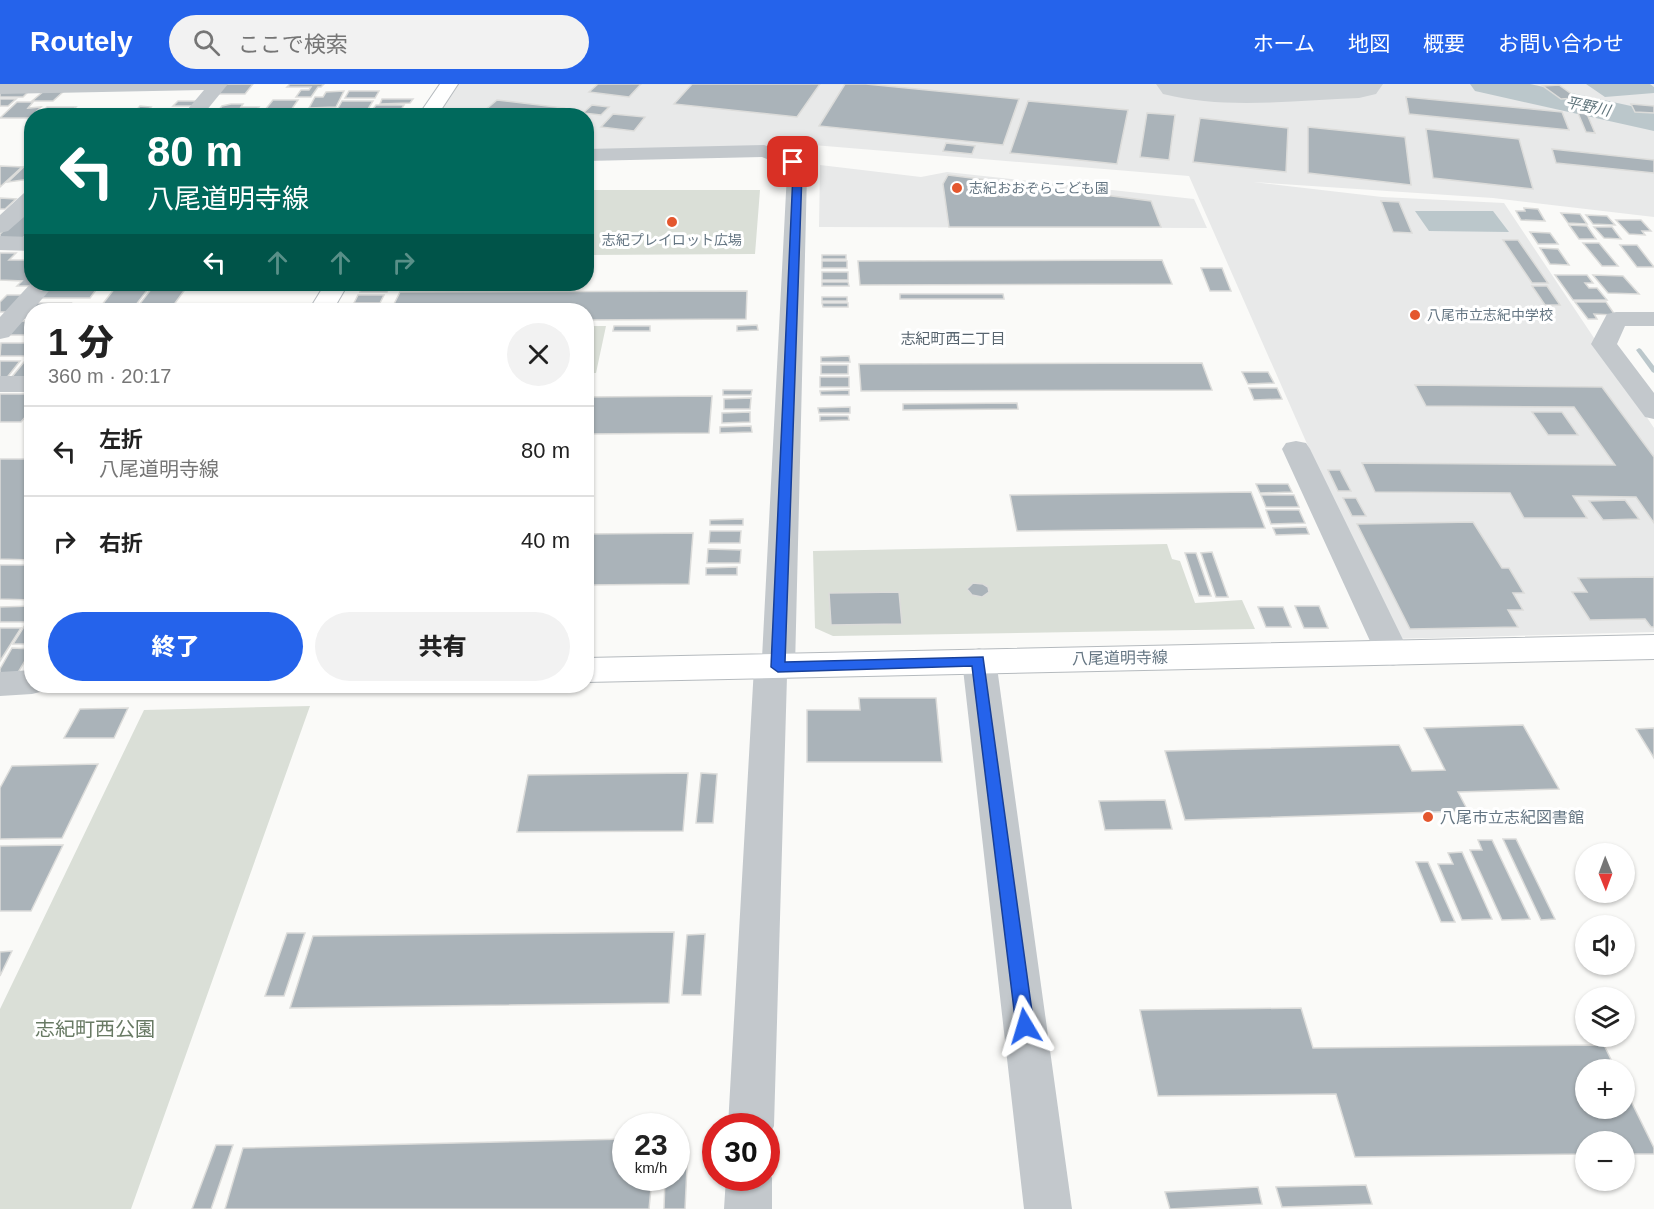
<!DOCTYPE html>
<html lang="ja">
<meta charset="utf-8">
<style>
:root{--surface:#fff;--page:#f2f2f2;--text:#222;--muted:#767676;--line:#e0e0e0;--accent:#2563eb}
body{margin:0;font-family:Helvetica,"Noto Sans JP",sans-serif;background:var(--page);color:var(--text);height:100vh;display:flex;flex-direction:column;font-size:22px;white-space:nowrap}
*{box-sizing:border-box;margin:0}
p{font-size:20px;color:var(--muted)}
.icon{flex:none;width:33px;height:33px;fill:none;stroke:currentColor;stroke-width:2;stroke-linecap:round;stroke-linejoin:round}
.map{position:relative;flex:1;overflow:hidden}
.sheet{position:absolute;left:24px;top:219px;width:570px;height:390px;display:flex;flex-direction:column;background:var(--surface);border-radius:24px;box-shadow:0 2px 4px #0004}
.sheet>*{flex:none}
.guide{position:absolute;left:24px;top:24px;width:570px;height:183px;border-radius:24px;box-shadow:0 2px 4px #0004;background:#00695c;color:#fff;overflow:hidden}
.needle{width:39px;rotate:179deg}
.tools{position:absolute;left:1575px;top:759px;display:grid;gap:12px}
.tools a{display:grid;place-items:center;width:60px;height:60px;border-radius:50%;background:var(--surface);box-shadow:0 2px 4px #0004;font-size:30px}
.speed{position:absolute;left:612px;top:1029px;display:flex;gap:12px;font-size:30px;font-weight:700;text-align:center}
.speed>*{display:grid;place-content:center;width:78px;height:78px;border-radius:50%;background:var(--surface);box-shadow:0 2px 4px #0004;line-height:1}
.speed small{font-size:15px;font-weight:400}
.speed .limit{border:9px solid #d22;background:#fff;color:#111}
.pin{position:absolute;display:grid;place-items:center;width:51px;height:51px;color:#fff;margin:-26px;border-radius:12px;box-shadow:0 3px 9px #0006}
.me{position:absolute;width:66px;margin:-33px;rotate:353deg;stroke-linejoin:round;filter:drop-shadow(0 0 4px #0008)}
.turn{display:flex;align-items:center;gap:21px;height:126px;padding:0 24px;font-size:27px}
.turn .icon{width:78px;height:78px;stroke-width:2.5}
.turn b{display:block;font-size:42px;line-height:51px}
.lanes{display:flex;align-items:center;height:57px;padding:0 24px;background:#0003;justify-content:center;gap:30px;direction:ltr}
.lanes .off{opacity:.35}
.round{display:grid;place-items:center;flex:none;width:63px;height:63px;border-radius:32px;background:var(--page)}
.head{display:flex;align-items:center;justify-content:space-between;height:102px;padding:0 24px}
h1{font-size:36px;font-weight:800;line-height:45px}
.button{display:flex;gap:12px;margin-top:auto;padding:12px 24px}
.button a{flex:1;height:69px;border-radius:36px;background:var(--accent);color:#fff;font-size:24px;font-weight:800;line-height:69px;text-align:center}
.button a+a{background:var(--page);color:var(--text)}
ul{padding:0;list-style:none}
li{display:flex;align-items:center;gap:18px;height:90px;padding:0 24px;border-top:2px solid var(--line)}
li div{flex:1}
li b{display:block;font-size:22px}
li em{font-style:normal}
header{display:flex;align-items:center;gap:36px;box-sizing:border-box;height:84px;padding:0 30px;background:var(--accent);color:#fff}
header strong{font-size:28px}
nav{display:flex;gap:33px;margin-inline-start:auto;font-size:21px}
.search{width:420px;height:54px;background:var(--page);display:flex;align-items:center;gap:15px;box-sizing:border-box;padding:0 21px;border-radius:33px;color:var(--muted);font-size:22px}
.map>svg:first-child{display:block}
.built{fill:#e8e9e9}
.green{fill:#dadfd7}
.water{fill:#bbc7cb}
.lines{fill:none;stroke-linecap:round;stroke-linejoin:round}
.stream{fill:#bbc7cb;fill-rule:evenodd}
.river{fill:#bbc7cb;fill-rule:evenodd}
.taxiway{fill:#ced2d4;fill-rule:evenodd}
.building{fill:#aab3b9;stroke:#dcdcda;stroke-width:1.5}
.major-casing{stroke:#b5babe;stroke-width:2}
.minor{fill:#c3c8cc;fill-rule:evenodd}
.major{fill:#fff;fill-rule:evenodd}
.route{fill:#2563eb;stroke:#184099;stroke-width:1.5}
.poi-dot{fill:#e4572e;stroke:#fff;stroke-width:2}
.labels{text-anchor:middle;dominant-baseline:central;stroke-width:6;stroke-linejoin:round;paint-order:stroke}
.far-poi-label{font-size:14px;fill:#657683;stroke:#fff;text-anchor:start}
.far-water-label{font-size:15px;font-style:italic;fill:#60757c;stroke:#fff}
.far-neighbourhood-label{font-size:15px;fill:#57646e;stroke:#fff}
.street-label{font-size:16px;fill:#657683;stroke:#fff}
.poi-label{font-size:16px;fill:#657683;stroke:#fff;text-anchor:start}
.near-park-label{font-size:20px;fill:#687a64;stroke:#fff}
</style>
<header>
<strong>Routely</strong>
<div class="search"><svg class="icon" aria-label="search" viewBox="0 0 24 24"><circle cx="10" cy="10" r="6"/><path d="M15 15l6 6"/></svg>ここで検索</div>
<nav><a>ホーム</a><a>地図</a><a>概要</a><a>お問い合わせ</a></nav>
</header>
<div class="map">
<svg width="1654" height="1125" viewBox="0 0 1654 1125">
<rect width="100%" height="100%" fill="#fafaf8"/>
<path class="built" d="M449,0H1654V133L1493,114L1253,98L1382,113L1504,119L1654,344V548L1393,555L1189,92L789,59L764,67L587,71L586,32H427Z
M820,81L921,93L947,88L1194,115L1207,144L819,143Z"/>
<path class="green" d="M586,106H760L755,170L587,171Z
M586,242H606L596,289H587Z
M1167,460L1172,475L1180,477L1195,519L1242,516L1255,545L833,552L815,544L813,467Z
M310,622L131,1125H0V925L144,626Z"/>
<path class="water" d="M1586,0H1650L1654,3V9L1605,13Z
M1415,127H1493L1509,148L1429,147Z"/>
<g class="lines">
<path class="stream" d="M1639,264L1641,265L1654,282V289L1652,288L1636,266Z"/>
<path class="river" d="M1470,0H1530L1654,27V47L1475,7Z"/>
<path class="taxiway" d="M1156,0H1383L1376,10L1359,14C1295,16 1226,26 1163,10Z"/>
</g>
<path class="building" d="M223,0H253L245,10H219Z
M290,0H324L321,3H318L311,13H296L301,6H309L311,3H287Z
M598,0H641L629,13L589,8Z
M692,0H820L797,33L674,20Z
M845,0H866L1019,15L1003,61L819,42Z
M1559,1L1577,14L1561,15L1543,2Z
M29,7L23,13H0V8Z
M44,7H64L53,17H32Z
M344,7L336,23L309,24L315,13H323L326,8Z
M349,7H379L375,14H345Z
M1406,13L1562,28L1569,46L1409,30Z
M0,15H16L8,22H0Z
M382,15H413L410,19L380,20Z
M273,16H298L287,32H260Z
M497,16L564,24L556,32H478Z
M178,17H198L193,22H173Z
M342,17H373L368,25L337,26Z
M1028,17L1128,26L1117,80L1010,69Z
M17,18H33L28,24L41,23L30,34H0Z
M231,20H243L241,23H259L252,32H214L222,22Z
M1631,20L1654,22V29L1635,28Z
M376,21H404L401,26H372Z
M592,21L609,23L601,31L583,29Z
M140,22L151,23L146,28H160L157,32H131Z
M47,23H76L67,32H38Z
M85,25H133L127,32H79Z
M334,25L331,32H310L311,29L322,28L323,26Z
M1147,29L1175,31L1169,76L1140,73Z
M1578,29L1587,30L1595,49L1586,48Z
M613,30L645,33L634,47L601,43Z
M1200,34L1288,44L1286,88L1193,78Z
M1308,43L1405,53L1411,101L1308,89Z
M1426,45L1519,55L1533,105L1433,94Z
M946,59L975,62L972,70L943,67Z
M1552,65L1654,76V89L1556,79Z
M31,76L30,95L8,98Z
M0,82L22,83L0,103Z
M948,91L1151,117L1161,143H949L943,100Z
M0,114L16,115L5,125H0Z
M1381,117L1399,118L1412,149L1393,148Z
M1524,124L1538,125L1545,137L1521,136L1516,127H1525Z
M25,126H32V145L21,156L0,155V150Z
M1561,129L1580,130L1587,140L1568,139Z
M1586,131L1607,132L1615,141L1593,140Z
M1616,136H1641L1651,147H1642L1645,151L1629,150Z
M1569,141L1587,142L1596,155H1579Z
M1594,143H1612L1621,155L1604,154Z
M1530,148L1550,149L1558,160H1538Z
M1503,156H1518L1548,199H1532Z
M1583,159H1599L1618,182H1602Z
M1620,161H1637L1654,183H1637Z
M1540,164L1558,165L1569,181L1550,180Z
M0,169H16L9,176H32L31,202H17L22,197L0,196Z
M822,171H846V175H822Z
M1162,176L1172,200L860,201L858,177Z
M822,177H847V184H822Z
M1201,184H1222L1231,207H1210Z
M822,188H848V196H822Z
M1555,191H1587L1593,199H1585L1589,204H1597L1607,216H1573Z
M1593,191L1623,192L1639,210L1608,209Z
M822,198H848L849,202H822Z
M50,200H90L88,202H99L90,214H37Z
M118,200H152L132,226H98Z
M155,200H189L170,226H135Z
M364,200H391L387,208H360Z
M1532,202H1547L1560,221H1545Z
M747,207L746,235L586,236V226H391L400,208Z
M900,210H1003L1004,215H900Z
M7,211H23L9,228H0V218Z
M358,211H384L380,219H354Z
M822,213H847V217H822Z
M1575,218H1606L1615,231L1594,230L1597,235H1588Z
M33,219H71L65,226H32V234H20Z
M822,219H848V223H823Z
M74,220H94L89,226H69Z
M353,220H380L377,226H350Z
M15,237H32V251H3Z
M757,241L758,246L737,247V242Z
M614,242H650V247H613Z
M1,259H32V269L29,272H0Z
M849,272L850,278H821V273Z
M0,277H20L5,296H0Z
M32,277V293L11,294L24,278Z
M1202,279L1212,306L861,307L859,280Z
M821,281H848V290H821Z
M1242,288H1268L1274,299L1248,300Z
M820,293H849V303H820Z
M1415,301L1602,303L1654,373V439L1636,413L1573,412L1587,434H1524L1510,409L1375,408L1362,379L1615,381L1574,323L1426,322Z
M1249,304H1277L1282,315L1254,316Z
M723,306H752L751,311H723Z
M849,306V311H821L820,307Z
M0,310H32V325L21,338H0Z
M712,312L709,349L586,350V313Z
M751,314L750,325H724V315Z
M1017,319L1018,325L903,326V320Z
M850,323V329H819L818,324Z
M750,328V338L722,339V329Z
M1532,328H1562L1578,351H1548Z
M820,332H848L849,336L820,337Z
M751,342L752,348L720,349V343Z
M0,375H32V476L0,475Z
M1328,386H1340L1351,407H1338Z
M1256,400H1288L1292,408L1260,409Z
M1251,408L1265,444L1017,447L1010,411Z
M1261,411H1294L1299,423H1266Z
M1343,414H1356L1366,432H1352Z
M1625,416L1639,435L1603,436L1589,417Z
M1266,426H1299L1305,439L1271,440Z
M743,435V441H710V436Z
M1473,438L1502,484H1509L1524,509H1513L1523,526H1508L1518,543L1410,545L1357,440Z
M1306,443L1309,450L1276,451L1273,444Z
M710,447H741L740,459H709Z
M693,449L689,500L586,501V450Z
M708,465L741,466L740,479H707Z
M1212,468L1228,513H1216L1201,469Z
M1185,469H1196L1211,512H1199Z
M0,481H32V516L0,515Z
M737,483V491H706V484Z
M1654,493V543H1651L1645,535L1590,536L1572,508H1587L1578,494Z
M973,499L983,500L988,503L989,508L982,513L972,511L967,505Z
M899,508L902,540L831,541L829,509Z
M32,522V538H0V523Z
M1295,522H1319L1328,544H1304Z
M1258,523H1283L1291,543H1266Z
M25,541H32V560H13Z
M0,544H21L0,577Z
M12,564L32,565L16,592L0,593V585Z
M859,614H936L942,678H807V626H860Z
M128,624L114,654H64L80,625Z
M1523,641L1559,705L1458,708L1468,727L1185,736L1165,667L1399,661L1412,687L1445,686L1424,644Z
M1654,644V674L1636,645Z
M98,680L62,754L0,755V704L12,682Z
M688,689L683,747L517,748L528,691Z
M701,689L717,690L713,739H696Z
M1165,716L1172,745L1105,746L1099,717Z
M1503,755H1516L1555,835L1541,836Z
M1478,756H1492L1530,835L1502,836L1470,766H1482Z
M63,761L31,827H0V762Z
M1462,768L1492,835L1462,836L1438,780H1453L1448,769Z
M1416,778H1428L1455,838H1441Z
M674,848L669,919L290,924L313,852Z
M287,849H305L284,912H265Z
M705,850L701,911H682L687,851Z
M12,867L0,892V868Z
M1301,924L1313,964L1604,961L1616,986H1586V1024H1624V1003L1654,1064V1070H1624V1058H1586V1070L1355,1073L1336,1010L1158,1012L1140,926Z
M626,1055V1094H652L649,1125H225L243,1064Z
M216,1061H233L211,1125H192Z
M676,1062H688L685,1125H664L665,1094H676Z
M1366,1101L1372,1120L1282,1123L1276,1103Z
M1258,1103L1262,1120L1170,1125L1165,1108Z"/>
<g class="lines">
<defs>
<path id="major" d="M440,0H458L437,32H418Z
M325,200H348L333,226H309Z
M1654,551V575L586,598V574Z"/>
</defs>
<use href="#major" class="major-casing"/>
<path class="minor" d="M0,0H228L202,32H182L204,6L0,10Z
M764,61L800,74L807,89L795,583L787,592L774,1042L766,1058V1042H728L754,583L762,574L787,89L784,82L762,73L586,77V65Z
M32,108V126L8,147L0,149V131L24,109Z
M0,152L32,153V167L0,166Z
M32,198L55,200L9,253L0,255V233Z
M1616,228H1654V242H1625L1617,260L1654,309V335L1645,333L1591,260L1607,230Z
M0,292H32V308H0Z
M1296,357L1306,359L1310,365L1410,570L1405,578L1393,582L1381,578L1376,570L1282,365L1286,359Z
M979,564L991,568L996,576L1072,1125H1024L962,576L967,568Z
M32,586V602H47L44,607L32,610L0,612V588Z
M766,1080L772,1094V1125H724L726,1094H766Z"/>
<use href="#major" class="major"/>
</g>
<path class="route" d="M793,75L797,78L802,89L785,578L983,573L1034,942L1032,948L1025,950L1019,948L1016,942L972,582L778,588L771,583L793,89L789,78Z"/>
<g class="poi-dot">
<circle cx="957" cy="104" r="6"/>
<circle cx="672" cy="138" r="6"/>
<circle cx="1415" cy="231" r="6"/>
<circle cx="1428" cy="733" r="6"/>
</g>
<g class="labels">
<g class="far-poi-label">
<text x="969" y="104">志紀おおぞらこども園</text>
<text x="672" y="156" text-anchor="middle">志紀プレイロット広場</text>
<text x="1427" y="231">八尾市立志紀中学校</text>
</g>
<g class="far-water-label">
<text transform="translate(1588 22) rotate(12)">平野川</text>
</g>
<g class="far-neighbourhood-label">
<text x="953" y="254">志紀町西二丁目</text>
</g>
<g class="street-label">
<text transform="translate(1120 574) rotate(-1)">八尾道明寺線</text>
</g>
<g class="poi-label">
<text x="1440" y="733">八尾市立志紀図書館</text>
</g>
<g class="near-park-label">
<text x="95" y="945">志紀町西公園</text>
</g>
</g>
</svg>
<div class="tools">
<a><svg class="needle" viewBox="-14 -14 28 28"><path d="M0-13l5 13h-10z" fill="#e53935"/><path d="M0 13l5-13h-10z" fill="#767676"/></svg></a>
<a><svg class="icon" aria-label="sound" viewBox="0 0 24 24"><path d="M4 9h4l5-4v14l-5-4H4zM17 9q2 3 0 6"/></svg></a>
<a><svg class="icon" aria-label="layers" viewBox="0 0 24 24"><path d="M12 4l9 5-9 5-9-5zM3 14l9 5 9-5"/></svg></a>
<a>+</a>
<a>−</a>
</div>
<div class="speed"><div>23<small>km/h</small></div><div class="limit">30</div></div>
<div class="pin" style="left:793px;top:78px;background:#d93025"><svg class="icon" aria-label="arrive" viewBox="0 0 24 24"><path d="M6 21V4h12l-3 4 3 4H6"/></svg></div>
<svg class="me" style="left:1025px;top:942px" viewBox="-20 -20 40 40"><path d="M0-17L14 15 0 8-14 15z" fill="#2563eb" stroke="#fff" stroke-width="4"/></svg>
<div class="guide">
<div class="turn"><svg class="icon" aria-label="left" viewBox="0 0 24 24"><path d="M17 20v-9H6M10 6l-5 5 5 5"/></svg><div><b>80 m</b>八尾道明寺線</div></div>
<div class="lanes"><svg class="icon" aria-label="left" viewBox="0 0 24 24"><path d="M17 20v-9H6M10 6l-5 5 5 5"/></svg><svg class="icon off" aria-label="ahead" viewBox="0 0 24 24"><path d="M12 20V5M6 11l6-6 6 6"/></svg><svg class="icon off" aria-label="ahead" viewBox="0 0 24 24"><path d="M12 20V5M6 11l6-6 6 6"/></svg><svg class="icon off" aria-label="right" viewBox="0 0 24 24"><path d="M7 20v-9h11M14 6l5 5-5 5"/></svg></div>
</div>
<section class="sheet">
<div class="head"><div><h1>1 分</h1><p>360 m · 20:17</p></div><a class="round"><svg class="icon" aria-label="close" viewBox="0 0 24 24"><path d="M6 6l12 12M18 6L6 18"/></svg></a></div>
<ul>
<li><svg class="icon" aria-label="left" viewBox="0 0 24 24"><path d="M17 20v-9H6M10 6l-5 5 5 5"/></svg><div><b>左折</b><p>八尾道明寺線</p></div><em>80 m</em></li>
<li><svg class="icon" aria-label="right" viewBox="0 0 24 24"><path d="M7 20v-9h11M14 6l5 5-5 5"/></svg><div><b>右折</b></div><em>40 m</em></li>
</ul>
<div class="button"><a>終了</a><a>共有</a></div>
</section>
</div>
